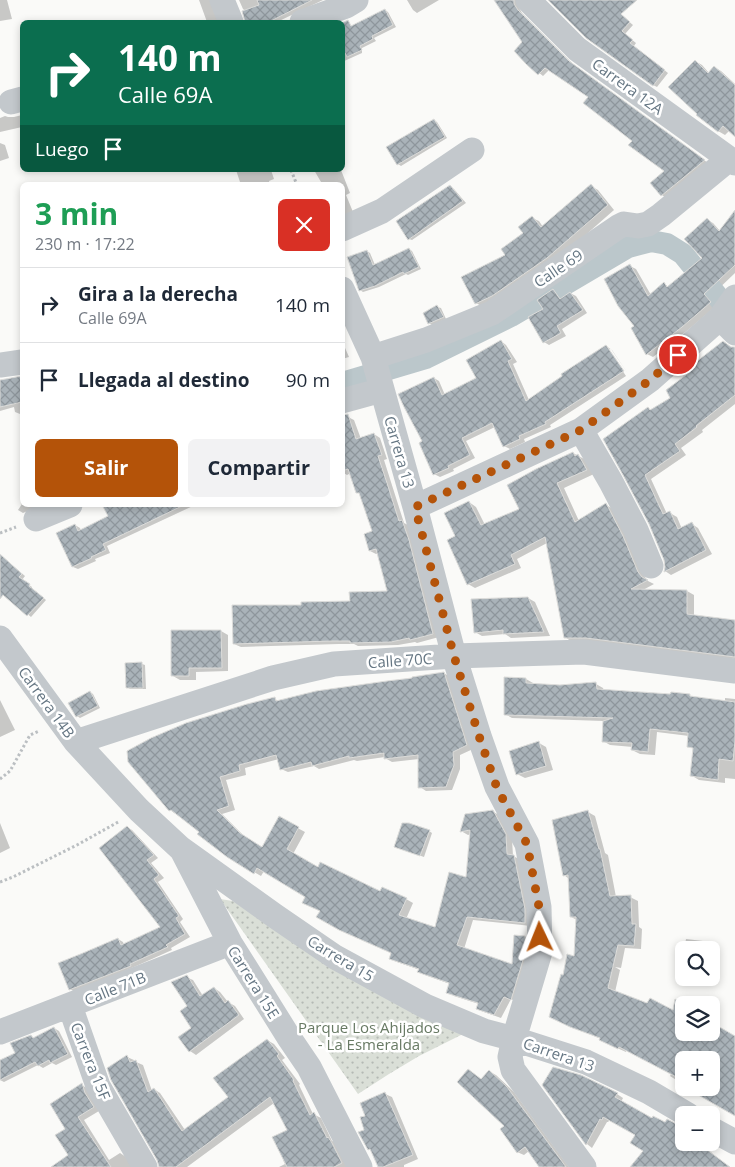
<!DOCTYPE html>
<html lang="es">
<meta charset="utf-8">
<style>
:root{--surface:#fff;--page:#f2f2f3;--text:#1f2937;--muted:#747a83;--line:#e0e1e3;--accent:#b45309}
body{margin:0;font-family:"Open Sans",sans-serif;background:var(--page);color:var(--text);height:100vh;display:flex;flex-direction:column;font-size:19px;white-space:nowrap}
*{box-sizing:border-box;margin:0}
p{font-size:16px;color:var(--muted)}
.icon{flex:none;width:28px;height:28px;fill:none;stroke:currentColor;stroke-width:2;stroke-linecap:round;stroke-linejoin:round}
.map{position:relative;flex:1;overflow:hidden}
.panel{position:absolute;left:20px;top:182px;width:325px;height:325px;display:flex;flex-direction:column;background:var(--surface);border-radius:8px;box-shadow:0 2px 8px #0003}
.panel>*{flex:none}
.top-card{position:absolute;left:20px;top:20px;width:325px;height:152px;border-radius:8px;box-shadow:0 2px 8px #0003;background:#0b6e4f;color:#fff;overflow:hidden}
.tools{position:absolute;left:675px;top:941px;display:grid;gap:10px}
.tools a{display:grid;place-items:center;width:45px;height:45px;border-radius:8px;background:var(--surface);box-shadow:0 2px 8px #0003;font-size:25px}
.pin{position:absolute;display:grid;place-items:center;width:42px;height:42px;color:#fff;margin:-21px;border:2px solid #fff;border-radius:50%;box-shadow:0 1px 5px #0007}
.me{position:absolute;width:55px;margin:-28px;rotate:358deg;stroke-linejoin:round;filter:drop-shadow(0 0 4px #0008)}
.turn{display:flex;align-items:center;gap:18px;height:105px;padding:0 15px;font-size:22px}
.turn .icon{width:65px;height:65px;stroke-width:2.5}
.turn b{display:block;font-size:35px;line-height:42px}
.then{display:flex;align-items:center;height:48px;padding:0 15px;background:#0003;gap:10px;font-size:19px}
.round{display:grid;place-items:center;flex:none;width:52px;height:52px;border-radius:8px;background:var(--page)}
.head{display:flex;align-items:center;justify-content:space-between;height:85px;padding:0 15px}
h1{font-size:30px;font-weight:700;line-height:38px;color:#1e9e55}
.cta{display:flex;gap:10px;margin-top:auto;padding:10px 15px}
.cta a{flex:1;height:58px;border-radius:8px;background:var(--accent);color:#fff;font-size:20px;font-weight:700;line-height:58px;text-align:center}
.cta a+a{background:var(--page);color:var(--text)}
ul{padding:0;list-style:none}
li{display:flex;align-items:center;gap:15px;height:75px;padding:0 15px;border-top:1px solid var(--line)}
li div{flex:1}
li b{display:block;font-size:19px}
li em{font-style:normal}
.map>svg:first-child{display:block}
.park{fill:url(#park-dots)}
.shadow{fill:#0003}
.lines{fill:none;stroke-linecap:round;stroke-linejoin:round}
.canal{stroke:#bbc7cb;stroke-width:22}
.building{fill:url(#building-cross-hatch);stroke:#dcdcda}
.path{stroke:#bbbfc2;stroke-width:3;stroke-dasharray:2.5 2.5;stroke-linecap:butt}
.minor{stroke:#c3c8cc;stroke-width:25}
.route{stroke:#b45309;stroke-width:9;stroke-dasharray:0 16.2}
.labels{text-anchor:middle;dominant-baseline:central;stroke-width:5;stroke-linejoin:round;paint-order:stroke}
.street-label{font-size:15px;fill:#657683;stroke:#fff}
.park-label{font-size:15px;fill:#687a64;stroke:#fff}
</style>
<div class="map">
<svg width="735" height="1167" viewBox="0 0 735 1167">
<defs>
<pattern id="park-dots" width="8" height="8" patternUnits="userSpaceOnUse" patternTransform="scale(1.25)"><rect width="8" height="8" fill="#dadfd7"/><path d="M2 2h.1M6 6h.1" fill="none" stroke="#b4b9b4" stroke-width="1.8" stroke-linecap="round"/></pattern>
<pattern id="building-cross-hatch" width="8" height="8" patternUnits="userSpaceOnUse" patternTransform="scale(1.25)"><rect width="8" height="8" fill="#aab3b9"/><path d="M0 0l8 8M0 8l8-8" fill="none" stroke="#8e969c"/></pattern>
</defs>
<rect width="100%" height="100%" fill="#fafaf8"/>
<path class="park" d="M220,899L233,901L463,1034L419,1056L389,1074L358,1094Z"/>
<path class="shadow" d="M0,0H7L12,19L0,21Z
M199,0H212L218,22H207Z
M239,0H323L277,22H251L247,12L243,9Z
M407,0H439L417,13L413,10Z
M500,0H518V6L522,13L573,64L708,163L666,198L662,195L651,183L666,171L633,141L590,97L550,69L543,76L527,63L524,42Z
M550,0H596L614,9L633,25L625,34L636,43L634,46L668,73L657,87L653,85Z
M385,10L388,12L396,27L374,38L376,41L362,48V53L342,62V32Z
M150,20L155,22H130Z
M695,61L702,65L709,73L714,67L721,71L735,84L731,89L735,93V135L730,130L725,135L718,131L698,115Z
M22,115V127L0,132V118L5,116L8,117H14Z
M434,120L437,122L447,138L401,166L398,164Z
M0,143L5,145L9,158L0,161Z
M236,170H271L274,179L269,181L270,185H241Z
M314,170H341L350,193L346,195L353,212L342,217V185H312L321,182Z
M591,186L598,190L614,210L565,253L483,307L476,303L507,255L525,233L532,218L539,221L543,227Z
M450,187L454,189L466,203L412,240L409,239Z
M735,212V273L709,298L716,306L688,330L653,357L647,354L636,326L630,266L636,269L651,295L664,284L669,287L704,259L707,220L713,223L720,231Z
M409,249L412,251L421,269L408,275L406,274L379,287L363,292L360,290L367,251L370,253L375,265Z
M553,290L558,293L562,299L570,293L576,296L587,313L562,329L566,336L549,345L544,342L545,309Z
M437,307L441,308L446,319L432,325L429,323Z
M342,341L349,357L342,359Z
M501,341L506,345L517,362L513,364L529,400L606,346L612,350L629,375L611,349H608L626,376L550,425L551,427L524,439L525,442L510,449L504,446L495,427L466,441L475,458L453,469L454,471L440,477L434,474L424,442L434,378L439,381L445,395L478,379Z
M732,348H735V404L702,430L703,432L681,448L686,455L651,479L667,514L670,513L677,517L682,529L692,524L698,528L712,554L671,575L665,571V560L650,524L625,474L648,409L652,411L672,398Z
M22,377V413L20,414L15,412L14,407L0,411V382Z
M348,417L354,420L361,439L374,434L380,438L387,459L384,460L404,523L408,525L439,637L417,643L415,642L398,645L358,646L354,644H339L241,647L234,644L303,606L351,602L389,592L379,553L376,554L370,551L374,532L361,494L357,492L351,473L347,475L342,472V418Z
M573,453L586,460L594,474L564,488L579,521L606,505L613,509L630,541L645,577L648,581L654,584L643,590L687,591L694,595V616L735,622V659L572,642L565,637L547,543L517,559L521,568L475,588L468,584L457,537L469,502L476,507L485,525L521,509Z
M22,504V505H41L23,513L18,510Z
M105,505H195L107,546L110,553L95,559L96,561L78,569L73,567L75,525L80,528L81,531L110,517Z
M11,564L25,576L22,580L32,587V588L46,600L31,617L4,594L2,596L0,595V569Z
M528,598L535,602L550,636L511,638L505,634L482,636L475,632Z
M221,631L228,635V671L196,672V680H180L173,676Z
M142,664L145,665L146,689H130L127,687Z
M444,673L450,677L473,749L460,755V769L452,790L426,791L420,787L419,759L392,762L385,758V757L357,761L354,760L319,769L314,766L288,772L281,769L279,759L245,768L246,775L226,780L235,810L222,814L247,839L263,849L279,818L305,832L293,854L318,869L381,893L406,899L413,903L406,919L436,929L467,878L471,834L468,835L461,831L493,812L500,815L512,839L513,856L521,860L531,926L473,920L464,949L513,965L525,937L531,941L517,1002L511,999L501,1018L484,1012L477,1009L479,1004L454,996L448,992L450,984L425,975L419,972L420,970L397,962L391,959L392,953L321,911L303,903L306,896L264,871L261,876L227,856L201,832L170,810L275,699L280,702Z
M505,679H526L533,683V685L560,686L596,684L603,688L604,691L725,702V698L735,699V779L725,778V783L699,780L691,775L694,749L688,746L689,736L657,732L655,755L640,754L632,750L633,747L610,745L603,741L604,721L512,718L505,714Z
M90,692L93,694L100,708L80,718L77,716Z
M0,700L15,730L0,737Z
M539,743L546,747L553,770L525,778L517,774Z
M588,812L595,816L605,853L608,855L616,897H630L638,901L639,927L642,929L641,949L625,948L621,968L615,967L620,970L615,992L684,1032L735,1037V1115L689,1088H711V1060H684V1085L670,1076L675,1068L626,1050V1052L608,1044L601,1039L558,1021L564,976L576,957L577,920L571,917L569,879L564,875Z
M0,823L10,848L0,853Z
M127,827L132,830L158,858L151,863L164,878L158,882L183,919L180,922L190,937L171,948L172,950L134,967L75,992L70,989L118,939L123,942L124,945L162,927Z
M429,831L432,833L424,857L398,848Z
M686,939L703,941L710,945V950H684Z
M684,952V975L680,973Z
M186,977L193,980L203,996L214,988L220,992L228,1002L235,1006L244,1019L196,1055L190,1051L193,1028L189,1006Z
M689,978H706L705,980Z
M54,1028L59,1031L72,1057L56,1065L52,1063L43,1068L38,1065L4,1082L0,1080V1062L17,1054L31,1037L34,1038Z
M267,1040L274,1044L285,1058L282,1060L300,1084L299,1085L313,1114L321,1118L332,1141L335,1142L348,1167H279L285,1164L283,1160H284L288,1130L274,1103L187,1167H160L127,1057L134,1060L135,1062H136L143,1065L152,1091L154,1089L160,1093L185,1130L229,1098Z
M469,1070L482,1080L490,1072L496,1075L514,1092L569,1167H541L529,1151L524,1155L517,1152L506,1126Z
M82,1085L88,1089L99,1111L84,1120L109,1160L120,1153L126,1157L132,1167H53L69,1155L67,1129Z
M543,1085L617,1094L623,1098L621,1102L684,1142H697L712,1153H711L728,1167H632L645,1151L636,1134L610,1120L608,1122H607L592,1148L587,1144Z
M385,1094L392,1097L418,1159L404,1165V1167H379L373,1152L369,1149L365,1131L367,1116Z"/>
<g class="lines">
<path class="canal" d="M342,383L426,358L511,316L628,247L651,241L667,244L683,254L735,318"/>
</g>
<path class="building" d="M257,0H312L269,22H245L242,11L259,5Z
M494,0H514V4L518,10L569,61L705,160L661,196L650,183L664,171L628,145L632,141L583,103L588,97L545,68L538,75L526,64L514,51L522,42Z
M548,0H637L621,14L630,22L622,31L633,40L630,43L665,70L653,86L586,38Z
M385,9L393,25L372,36L373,39L360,46L362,50L347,57L345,53L342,54V23L348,20L351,26Z
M695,60L708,73L714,66L735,85V137L723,126L718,132L696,115L697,114L668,87Z
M434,119L445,137L397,165L386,147Z
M591,184L608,205L547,258L492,296L475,304L461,277L505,255L501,249L523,233L518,227L532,216L541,227Z
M450,185L463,201L408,240L396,221Z
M735,210V265L704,294L711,302L682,327L646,355L631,328L634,326L618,306L604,279L630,264L648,296L664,282L667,287L702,258L684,239L707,218L719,231Z
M409,248L419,267L404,274L403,272L375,286L359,291L347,257L367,250L373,265Z
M553,289L560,299L570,292L583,310L557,326L561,333L543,343L528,317L543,309L537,300Z
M437,305L444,317L428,324L423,313Z
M501,340L512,359L508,361L526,401L562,376L561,374L606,345L624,371L545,422L546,424L519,436L520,439L503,447L492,423L462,438L470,455L448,466L449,468L433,475L419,443L422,441L404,407L398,394L434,377L442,395L476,378L466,360Z
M723,341L731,347H735V395L696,426L697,427L675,444L680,451L645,475L663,514L670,511L678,529L692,522L706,550L664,572L665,567L664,560L649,524L623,475L603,439L648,407L650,410L670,398L666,390L690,372L687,369Z
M22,376V402L0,407V380Z
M348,414L356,439L374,433L382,455L378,456L387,483L399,521L402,520L409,540L433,634L410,640L409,638L391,642L350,643V641H332L233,644L232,605H301V602L350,601L349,592L387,591L376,549L369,551L364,534L372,531L359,493H356L348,469L342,471V415Z
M573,452L575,456L578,454L587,470L557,483L575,522L606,503L623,536L638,572L642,577L648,580L631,589L687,590V614L735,620V657L586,638H564L545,537L511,555L515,564L467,585L447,540L455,536L444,513L469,501L481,525L519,509L507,485L536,469Z
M102,505H184L103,544L106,550L91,557L92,558L72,567L56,533L75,524L78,531L108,516Z
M0,554L22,574L19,577L30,584L29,586L44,598L27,616L3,595L0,599Z
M528,597L544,632L503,634V630L474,633L471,599Z
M171,630H221L222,668H189V676H171Z
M142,662L143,688H126L125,663Z
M444,672L467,745L453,752L454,765L446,787L418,788V755L384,759V753L349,758V756L312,766L311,762L280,770L276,755L239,765L240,771L220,777L229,806L217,810L240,833L262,847L279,816L299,827L287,849L318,867L320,862L380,891L382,887L407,898L399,915L435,927L449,872L466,877L470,830L460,832L465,814L493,810L506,834L507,854L514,855L525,909V923L467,917L457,945L512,964L514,935L525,936L526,950L511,1000L504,997L494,1015L476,1009L478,1003L446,993L449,983L417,972L419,969L389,959L391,953L339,930L316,917L320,911L302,903L305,897L257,868L254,874L227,857L197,834L199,832L171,810L169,811L128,762L127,751L151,738L186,723L247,704L275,697L276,701L316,691L387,681L412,678V677Z
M504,677L526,678V683L560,685L596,682L597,689L670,694L671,692L690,694V696L735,702V741L733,761L719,759L718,780L690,776L693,748L687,747L688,733L650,729L648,752L631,750L632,743L602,742L603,721L613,718L504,715Z
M90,691L98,706L76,717L68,703Z
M539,741L546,766L516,775L509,751Z
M588,810L599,849H600L610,896L631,895L632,924H636L634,946L618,945L608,988L647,1003L650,998L673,1010L675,999L684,1005V1032H711V1022L735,1036V1116L686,1088H711V1060H684V1081L619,1047L618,1049L599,1040L600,1038L570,1027L549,1017L561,974L563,975L567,954L574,956L576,917H570L568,875L563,876L552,820Z
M402,823H409L430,830L420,856L394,847Z
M127,826L154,855L147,860L159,875L154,879L179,916L176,918L185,934L166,945L168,947L130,964L131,966L69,990L58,963L83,953L118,938L121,945L160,927L99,848Z
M187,975L200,996L214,987L225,1003L228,1000L239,1015L189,1052L178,1037L191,1028L180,1011L187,1006L171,982Z
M54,1027L68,1054L50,1063L49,1060L38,1066L35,1062L0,1080V1060L15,1053L10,1043L31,1035L33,1038Z
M267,1039L279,1054L277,1056L294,1080L293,1081L310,1115L314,1112L327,1138L328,1137L332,1143L342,1163L334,1167H287L272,1137L287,1130L270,1097L176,1167H159L157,1160L111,1080L107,1068L127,1055L130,1062L136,1060L148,1092L154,1088L182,1131L228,1097L213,1078Z
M553,1067L581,1075L618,1093L615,1097L652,1118L653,1116L665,1122L667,1119L684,1128V1142H706L709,1144L706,1149L730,1167H630L643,1151L630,1143L635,1135L603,1117L602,1120L600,1119L586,1145L542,1085Z
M468,1069L481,1079L489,1070L507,1087L566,1167H539L525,1147L517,1153L500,1129L504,1126L457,1082Z
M82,1083L85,1093L94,1107L78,1117L111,1167H51L68,1155L55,1135L65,1129L50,1104Z
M385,1092L413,1155L383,1167H378L370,1149L368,1150L358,1132L364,1130L360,1117L365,1116L360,1103Z"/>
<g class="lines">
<path class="path" d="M291,170L297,185
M0,533L16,527
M0,779L10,771L30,735L39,731
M0,882L13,877L77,845L120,821"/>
<path class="minor" d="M222,0L231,22
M528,0L577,49L735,163
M302,22L346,6L356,0
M11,102L22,99
M342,229L382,211L472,150
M342,289L373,357L415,507L454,656L479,736L497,787L527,844L539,907L540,952L514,1039L510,1057L513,1070L584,1167
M720,318L735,333
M373,357L426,340L492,313L618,227L624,224L638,226L648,224L661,215L728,160
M0,365L22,362
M342,401L382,390
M581,430L611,482L636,530L651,566
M415,507L581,430L650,380L720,318L735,297
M36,519L70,505
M0,638L76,742L139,810L180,848L275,916L335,957L425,1006L484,1031L514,1039L586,1062L649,1092L688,1115
M76,742L273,678L334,664L454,656L584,652L735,671
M183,852L230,943L290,1039L309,1067L360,1167
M70,1006L98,1086L145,1167
M0,1032L230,943
M711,1129L735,1142"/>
</g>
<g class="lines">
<path class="route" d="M540,937L539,907L527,844L497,788L479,736L454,656L415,507L581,430L650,380L678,355"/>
</g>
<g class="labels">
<g class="street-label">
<text transform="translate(628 86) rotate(36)">Carrera 12A</text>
<text transform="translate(558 268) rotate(-34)">Calle 69</text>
<text transform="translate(400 452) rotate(74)">Carrera 13</text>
<text transform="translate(400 660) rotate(-4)">Calle 70C</text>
<text transform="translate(47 702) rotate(54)">Carrera 14B</text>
<text transform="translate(341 958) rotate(31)">Carrera 15</text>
<text transform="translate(254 982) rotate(58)">Carrera 15E</text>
<text transform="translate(115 988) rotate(-22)">Calle 71B</text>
<text transform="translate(559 1054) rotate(19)">Carrera 13</text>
<text transform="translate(91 1061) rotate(68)">Carrera 15F</text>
</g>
<g class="park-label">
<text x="369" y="1027">Parque Los Ahijados<tspan x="369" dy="17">- La Esmeralda</tspan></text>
</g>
</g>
</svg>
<div class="tools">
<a><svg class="icon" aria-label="search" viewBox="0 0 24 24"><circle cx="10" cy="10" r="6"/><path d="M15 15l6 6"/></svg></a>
<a><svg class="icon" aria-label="layers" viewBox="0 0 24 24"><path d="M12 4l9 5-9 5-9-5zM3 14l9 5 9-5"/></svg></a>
<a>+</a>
<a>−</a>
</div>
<div class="pin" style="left:678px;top:355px;background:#d93025"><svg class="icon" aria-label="arrive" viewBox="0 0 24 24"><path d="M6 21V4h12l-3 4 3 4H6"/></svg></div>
<svg class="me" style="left:540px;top:937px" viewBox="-20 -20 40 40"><path d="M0-17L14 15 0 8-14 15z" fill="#b45309" stroke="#fff" stroke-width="4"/></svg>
<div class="top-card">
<div class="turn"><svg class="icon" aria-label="right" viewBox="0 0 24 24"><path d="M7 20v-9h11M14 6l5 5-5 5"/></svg><div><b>140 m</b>Calle 69A</div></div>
<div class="then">Luego<svg class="icon" aria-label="arrive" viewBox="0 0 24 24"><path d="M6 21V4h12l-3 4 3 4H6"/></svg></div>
</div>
<section class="panel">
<div class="head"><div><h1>3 min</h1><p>230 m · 17:22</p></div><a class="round" style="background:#d93025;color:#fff"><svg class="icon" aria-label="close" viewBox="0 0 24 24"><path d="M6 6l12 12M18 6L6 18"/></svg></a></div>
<ul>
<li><svg class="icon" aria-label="right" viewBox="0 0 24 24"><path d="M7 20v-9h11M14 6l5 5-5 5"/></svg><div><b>Gira a la derecha</b><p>Calle 69A</p></div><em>140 m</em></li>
<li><svg class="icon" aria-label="arrive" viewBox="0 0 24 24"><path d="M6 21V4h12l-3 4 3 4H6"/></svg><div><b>Llegada al destino</b></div><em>90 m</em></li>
</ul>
<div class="cta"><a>Salir</a><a>Compartir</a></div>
</section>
</div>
